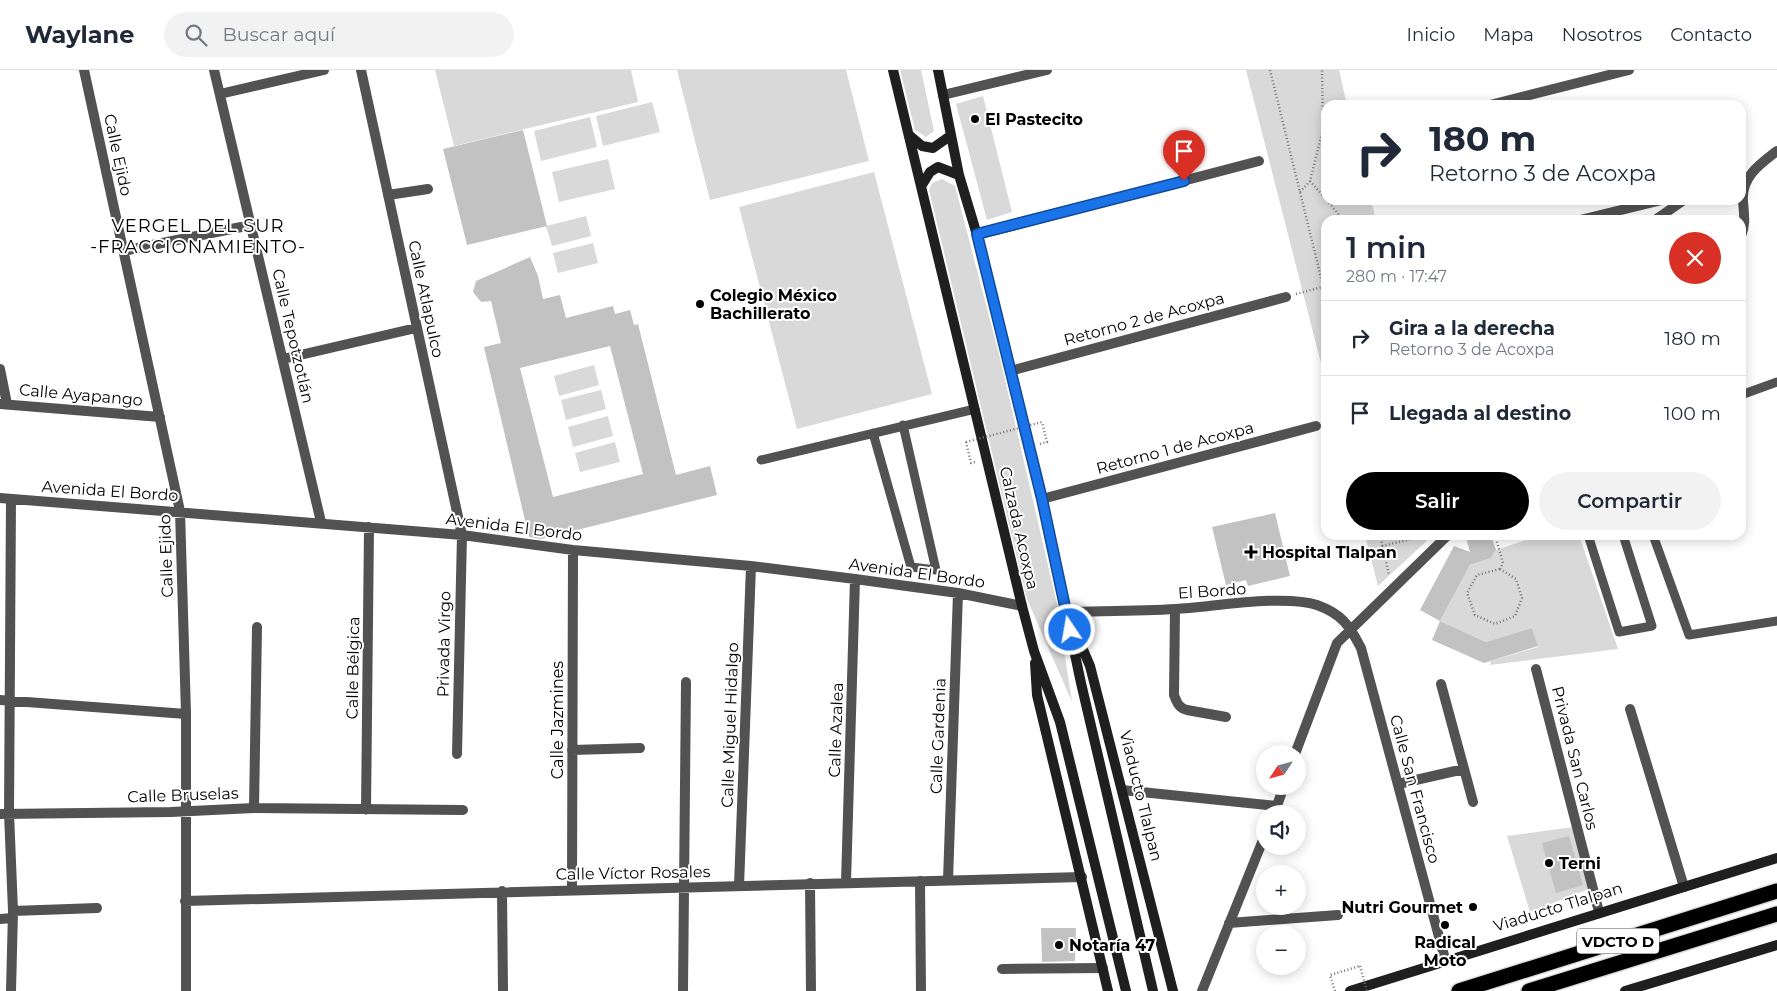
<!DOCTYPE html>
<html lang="es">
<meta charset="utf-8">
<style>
:root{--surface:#fff;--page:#f2f2f3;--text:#1f2937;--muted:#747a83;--line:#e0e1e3;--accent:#000}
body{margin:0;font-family:Montserrat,sans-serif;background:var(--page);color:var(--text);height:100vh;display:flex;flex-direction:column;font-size:19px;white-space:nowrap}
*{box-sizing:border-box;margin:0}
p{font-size:16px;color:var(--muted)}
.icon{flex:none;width:28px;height:28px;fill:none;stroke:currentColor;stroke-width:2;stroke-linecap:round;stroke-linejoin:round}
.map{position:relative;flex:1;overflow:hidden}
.drawer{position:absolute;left:1321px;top:145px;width:425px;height:325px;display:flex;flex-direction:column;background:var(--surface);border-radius:15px;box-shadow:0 2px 12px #0003}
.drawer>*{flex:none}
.top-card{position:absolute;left:1321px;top:30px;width:425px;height:105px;border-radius:15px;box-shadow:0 2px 12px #0003;background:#fff;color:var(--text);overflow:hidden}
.needle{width:32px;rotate:234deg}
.controls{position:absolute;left:1256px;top:675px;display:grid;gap:10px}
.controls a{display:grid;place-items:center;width:50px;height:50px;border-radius:50%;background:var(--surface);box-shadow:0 2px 12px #0003;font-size:25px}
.pin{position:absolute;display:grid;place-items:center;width:42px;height:42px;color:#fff;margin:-51px -21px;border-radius:50% 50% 50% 0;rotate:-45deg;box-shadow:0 0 5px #0007}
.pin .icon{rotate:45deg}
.me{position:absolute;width:55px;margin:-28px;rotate:348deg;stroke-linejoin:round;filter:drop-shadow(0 0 4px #0008)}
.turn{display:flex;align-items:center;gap:18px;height:105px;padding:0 25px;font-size:22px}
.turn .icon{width:65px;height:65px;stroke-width:2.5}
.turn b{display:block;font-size:35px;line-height:42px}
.round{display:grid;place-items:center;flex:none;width:52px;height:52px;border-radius:26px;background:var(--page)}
.headline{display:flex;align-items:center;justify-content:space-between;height:85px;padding:0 25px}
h1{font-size:30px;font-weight:600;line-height:38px}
.cta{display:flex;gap:10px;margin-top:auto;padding:10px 25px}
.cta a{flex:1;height:58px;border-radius:30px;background:var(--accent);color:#fff;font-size:20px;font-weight:600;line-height:58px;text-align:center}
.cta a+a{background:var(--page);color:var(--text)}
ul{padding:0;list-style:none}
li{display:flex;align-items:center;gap:15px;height:75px;padding:0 25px;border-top:1px solid var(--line)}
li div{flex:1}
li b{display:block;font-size:19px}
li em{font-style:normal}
header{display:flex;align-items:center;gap:30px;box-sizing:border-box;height:70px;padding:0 25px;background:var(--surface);border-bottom:1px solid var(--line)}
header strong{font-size:24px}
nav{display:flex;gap:28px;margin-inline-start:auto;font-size:18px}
.search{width:350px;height:45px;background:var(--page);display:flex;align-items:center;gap:12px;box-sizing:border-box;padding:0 18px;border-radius:28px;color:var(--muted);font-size:19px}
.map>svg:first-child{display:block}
.green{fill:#d9d9d9}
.building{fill:#c2c2c2;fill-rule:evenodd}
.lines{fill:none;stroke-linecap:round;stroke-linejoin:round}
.highway-casing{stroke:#dbdbdb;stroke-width:18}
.path{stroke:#747474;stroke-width:2.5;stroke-dasharray:1 2.5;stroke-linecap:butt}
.lane{stroke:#525252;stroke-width:9}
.street{stroke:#525252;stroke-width:10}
.secondary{stroke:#1f1f1f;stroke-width:10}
.highway{stroke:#000;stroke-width:15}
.path-bridge{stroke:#747474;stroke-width:2.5;stroke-dasharray:1 2.5;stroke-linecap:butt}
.route-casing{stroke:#114b97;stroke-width:12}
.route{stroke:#1a73e8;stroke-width:9}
.poi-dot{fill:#000;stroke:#fff;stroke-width:2}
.labels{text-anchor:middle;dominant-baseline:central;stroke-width:4;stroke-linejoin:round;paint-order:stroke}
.shield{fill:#fff;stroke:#4c4c4c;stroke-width:1}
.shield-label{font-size:15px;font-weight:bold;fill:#000}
.poi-label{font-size:16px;font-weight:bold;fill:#000;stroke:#fff;text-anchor:start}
.street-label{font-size:16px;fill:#000;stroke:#fff}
.neighbourhood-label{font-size:18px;letter-spacing:1px;fill:#000;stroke:#fff}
</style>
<header>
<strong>Waylane</strong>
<div class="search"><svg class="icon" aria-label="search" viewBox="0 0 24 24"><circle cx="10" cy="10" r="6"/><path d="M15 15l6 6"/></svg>Buscar aquí</div>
<nav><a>Inicio</a><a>Mapa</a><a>Nosotros</a><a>Contacto</a></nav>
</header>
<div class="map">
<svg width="1777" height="921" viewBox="0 0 1777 921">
<rect width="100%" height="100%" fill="#fff"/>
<path class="green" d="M435,0H631L638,32L454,76Z
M677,0H846L869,91L710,130Z
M900,0H921L934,61L926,67L915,60Z
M1246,0H1339L1347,35H1326V130H1371L1376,150H1326V313Z
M983,26L1012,142L987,150L956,34Z
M652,32L660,62L603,76L596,46Z
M590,47L597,77L541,91L534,61Z
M608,89L615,119L559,132L552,102Z
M874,102L932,324L797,359L739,137Z
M942,109L955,116L1000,288L1057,534L1072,632L1027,529L929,120L932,113Z
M586,146L591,166L552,176L546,156Z
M593,173L598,193L558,203L553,183Z
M594,295L599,315L559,326L554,306Z
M601,320L606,339L566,350L561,330Z
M608,346L613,366L573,377L568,357Z
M615,372L620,392L580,402L575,383Z
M1365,465H1433L1378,516Z
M1541,465H1579L1618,579L1490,595L1491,591L1538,577L1532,558L1486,572L1440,551L1470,495L1491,488L1496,480Z
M1573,757L1589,819L1530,842L1507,766Z"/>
<path class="building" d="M523,60L547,156L467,175L443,79Z
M530,187L538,206L543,229L560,225L566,248L613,236L615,244L630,240L634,255L638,254L676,405L710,396L717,425L541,469L529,467L484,277L501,273L491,231L481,232L473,222L476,211ZM610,276L643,404L553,427L520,298Z
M1275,443L1290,506L1248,516L1246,510L1226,515L1212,457Z
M1475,465H1491L1496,480L1491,488L1470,495L1440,551L1420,540L1454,476L1470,482L1466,468Z
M1440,551L1486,572L1532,558L1538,576L1484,593L1432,570Z
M1569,766L1583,815L1556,823L1542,773Z
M1041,858H1076L1075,891L1042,892Z"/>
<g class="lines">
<defs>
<path id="highway" d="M1459,921L1777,821
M1529,921L1777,844"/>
</defs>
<use href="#highway" class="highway-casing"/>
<path class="path" d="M1270,0L1326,228
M1310,111L1326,129
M1300,122L1310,111L1323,59L1322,0
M1327,130L1343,150
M1296,224L1326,216
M966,372L971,393L975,392
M1040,374L1047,372L1042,352
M1380,465L1389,505
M1495,465L1503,493L1500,499
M1382,476L1412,469L1415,465
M1500,499L1516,509L1522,528L1515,546L1495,554L1475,545L1467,523L1477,505Z
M1335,921L1330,905L1360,896"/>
<path class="lane" d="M1741,325L1777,312
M873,363L911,497L936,500L903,355
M761,390L975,339
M1588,465L1619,562L1652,556L1623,465
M1653,465L1689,565L1777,551"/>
<path class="street" d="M84,0L180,441L186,644V921
M214,0L321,452
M361,0L462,465L457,684
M220,24L324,0
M943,25L1047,0
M1490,35L1629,0
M388,125L428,119
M1580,150L1662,130
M1655,150L1684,130
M977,165L1259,91
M1741,166C1746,154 1744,145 1743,131C1741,107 1760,94 1777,81
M123,181L251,155
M283,289L416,258
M0,299L7,334
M1010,301L1286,227
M0,334L160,347
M0,428L462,465L573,480L751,496L855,509L958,523L1022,536
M11,429L9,743L13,841L11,921
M1042,429L1316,356
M1175,539L1174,625C1177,633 1179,638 1187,640L1226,647
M1066,542C1103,541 1140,541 1176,539C1212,537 1284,524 1317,535C1342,544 1349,555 1361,578L1445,889
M1536,599L1599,842
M1441,614L1473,732
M0,630L186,644
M1630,639L1684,817
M572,680L640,678
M1295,684L1337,573L1448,465
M1398,714L1464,699
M1122,720L1277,736
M254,738L257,557
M366,740L369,457
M0,744L171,742L254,738L463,740
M1274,744L1284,716
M948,810L958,523
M920,811L921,921
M846,812L855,509
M810,813L811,921
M739,816L751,496
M572,820L573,480
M502,821L503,921
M185,831L1082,807
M13,841L97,838
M0,849L13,848
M1229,853L1338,845
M1002,899L1103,898
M683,921L686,612
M1202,921L1265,765"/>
<path class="secondary" d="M893,0L1022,536L1034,581L1060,652L1126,921
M938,0L959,105L977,165L1042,429L1081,613L1153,921
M909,65L922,76L933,78L950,66
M922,115L930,102L938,97L959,105
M1075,561L1090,596L1173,921
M1035,593L1037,625L1108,921
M1350,921L1777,788
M1625,921L1777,875"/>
<use href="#highway" class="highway"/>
<path class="path-bridge" d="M966,372L1042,352
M1360,896L1367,921"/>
</g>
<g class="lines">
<defs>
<path id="route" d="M1070,560L1042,429L977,164L1184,111"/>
</defs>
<use href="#route" class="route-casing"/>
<use href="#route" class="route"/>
</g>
<g class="poi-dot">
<circle cx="975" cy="49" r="5"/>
<circle cx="700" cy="234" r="5"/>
<path d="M1248.5 474.5h5v5h5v5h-5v5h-5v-5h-5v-5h5z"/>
<circle cx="1549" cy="793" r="5"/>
<circle cx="1473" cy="837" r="5"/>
<circle cx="1445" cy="855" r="5"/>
<circle cx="1059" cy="875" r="5"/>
</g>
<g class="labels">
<rect class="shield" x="1577" y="858.5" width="82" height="25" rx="4"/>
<g class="shield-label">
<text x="1618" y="871">VDCTO D</text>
</g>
<g class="poi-label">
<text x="985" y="49">El Pastecito</text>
<text x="710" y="225">Colegio México<tspan x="710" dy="18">Bachillerato</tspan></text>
<text x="1262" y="482">Hospital Tlalpan</text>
<text x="1559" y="793">Terni</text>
<text x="1463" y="837" text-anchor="end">Nutri Gourmet</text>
<text x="1445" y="872" text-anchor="middle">Radical<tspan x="1445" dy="18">Moto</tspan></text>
<text x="1069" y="875">Notaría 47</text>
</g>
<g class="street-label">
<text transform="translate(118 85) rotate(78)">Calle Ejido</text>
<text transform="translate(426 229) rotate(78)">Calle Atlapulco</text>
<text transform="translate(1144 249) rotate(-15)">Retorno 2 de Acoxpa</text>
<text transform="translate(293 266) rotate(77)">Calle Tepotzotlán</text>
<text transform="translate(81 325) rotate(5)">Calle Ayapango</text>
<text transform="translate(1175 378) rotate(-15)">Retorno 1 de Acoxpa</text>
<text transform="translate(110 421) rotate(4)">Avenida El Bordo</text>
<text transform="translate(514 457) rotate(7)">Avenida El Bordo</text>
<text transform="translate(1019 458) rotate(77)">Calzada Acoxpa</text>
<text transform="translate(166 486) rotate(-92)">Calle Ejido</text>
<text transform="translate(917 503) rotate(8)">Avenida El Bordo</text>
<text transform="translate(1212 521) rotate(-4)">El Bordo</text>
<text transform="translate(444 574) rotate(-89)">Privada Virgo</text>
<text transform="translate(353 598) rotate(-89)">Calle Bélgica</text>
<text transform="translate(557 650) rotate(-90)">Calle Jazmines</text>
<text transform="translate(730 655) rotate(-88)">Calle Miguel Hidalgo</text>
<text transform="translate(836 660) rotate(-88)">Calle Azalea</text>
<text transform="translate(938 666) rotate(-88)">Calle Gardenia</text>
<text transform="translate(1575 688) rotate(76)">Privada San Carlos</text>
<text transform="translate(1415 719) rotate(75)">Calle San Francisco</text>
<text transform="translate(183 725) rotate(-2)">Calle Bruselas</text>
<text transform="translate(1141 726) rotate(76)">Viaducto Tlalpan</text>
<text transform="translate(633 803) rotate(-1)">Calle Víctor Rosales</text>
<text transform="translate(1558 837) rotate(-17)">Viaducto Tlalpan</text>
</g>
<g class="neighbourhood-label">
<text x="198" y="156">VERGEL DEL SUR<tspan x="198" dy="21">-FRACCIONAMIENTO-</tspan></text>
</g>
</g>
</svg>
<div class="controls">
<a><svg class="needle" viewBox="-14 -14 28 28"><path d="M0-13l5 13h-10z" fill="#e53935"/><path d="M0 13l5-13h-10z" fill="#747a83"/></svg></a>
<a><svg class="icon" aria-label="sound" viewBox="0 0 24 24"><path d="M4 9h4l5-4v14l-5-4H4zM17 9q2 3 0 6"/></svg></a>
<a>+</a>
<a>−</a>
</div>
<div class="pin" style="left:1184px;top:111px;background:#d93025"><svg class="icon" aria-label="arrive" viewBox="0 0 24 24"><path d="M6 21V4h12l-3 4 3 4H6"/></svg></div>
<svg class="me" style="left:1070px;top:560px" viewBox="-20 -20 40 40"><circle r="17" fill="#1a73e8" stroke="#fff" stroke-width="3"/><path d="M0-11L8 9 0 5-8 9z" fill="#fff"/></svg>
<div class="top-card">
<div class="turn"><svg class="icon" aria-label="right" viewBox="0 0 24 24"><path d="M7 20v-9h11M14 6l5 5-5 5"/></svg><div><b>180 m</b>Retorno 3 de Acoxpa</div></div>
</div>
<section class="drawer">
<div class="headline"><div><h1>1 min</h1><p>280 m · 17:47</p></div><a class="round" style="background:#d93025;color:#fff"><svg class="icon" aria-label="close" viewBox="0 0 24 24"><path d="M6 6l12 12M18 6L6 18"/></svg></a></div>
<ul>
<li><svg class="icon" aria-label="right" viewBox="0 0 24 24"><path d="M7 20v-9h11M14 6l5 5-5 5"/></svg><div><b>Gira a la derecha</b><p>Retorno 3 de Acoxpa</p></div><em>180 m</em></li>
<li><svg class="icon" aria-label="arrive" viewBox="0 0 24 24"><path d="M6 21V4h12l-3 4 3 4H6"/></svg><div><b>Llegada al destino</b></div><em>100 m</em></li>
</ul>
<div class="cta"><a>Salir</a><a>Compartir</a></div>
</section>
</div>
